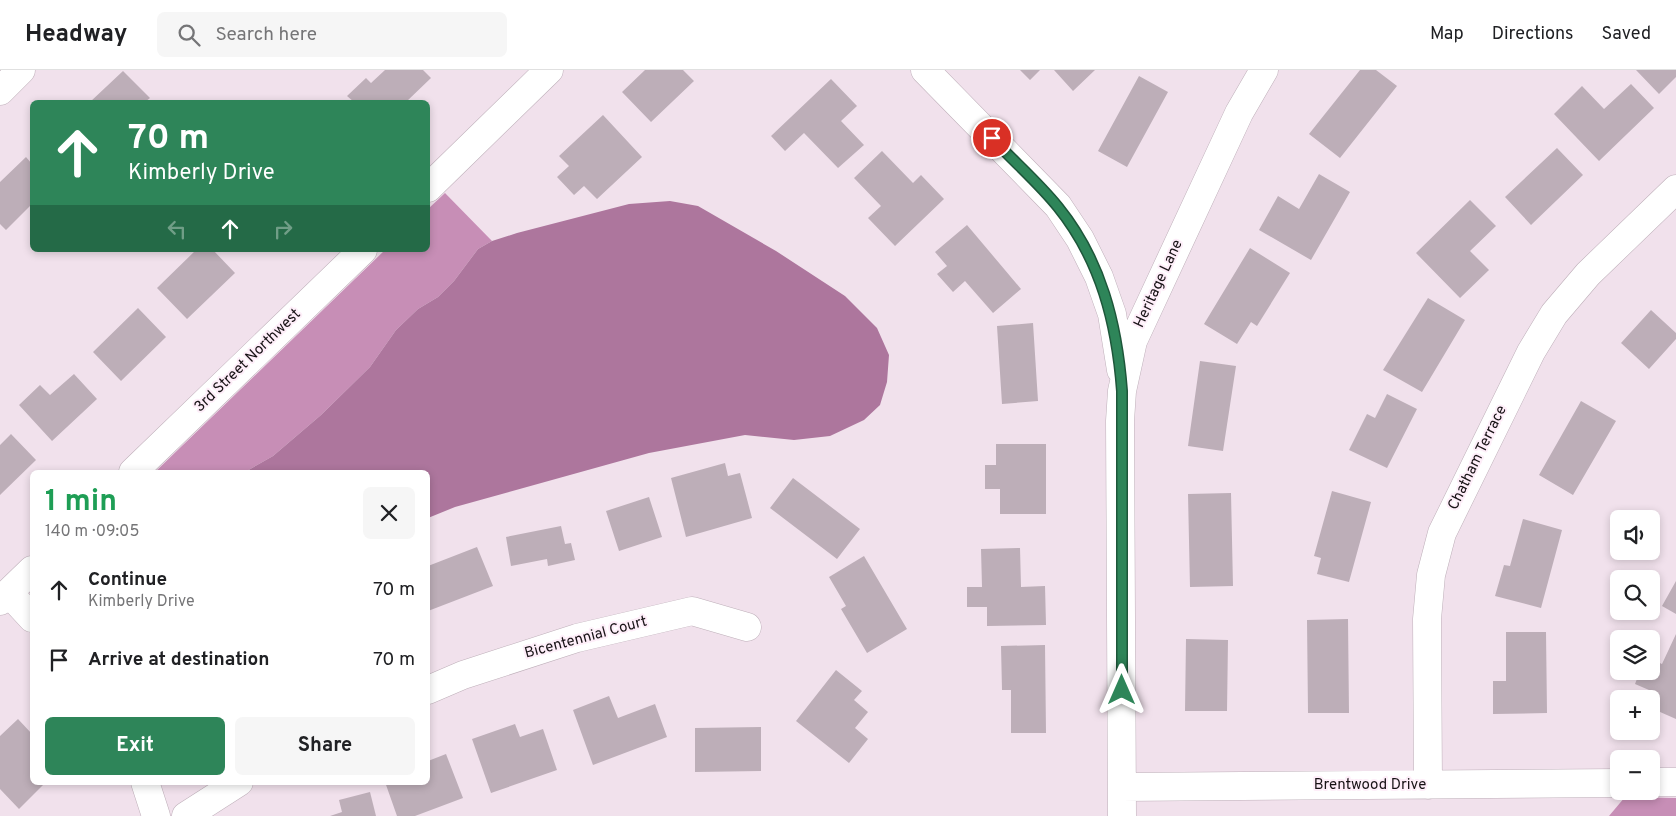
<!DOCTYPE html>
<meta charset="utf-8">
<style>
:root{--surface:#fff;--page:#f6f6f6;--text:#202124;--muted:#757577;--line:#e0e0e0;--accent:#2e8559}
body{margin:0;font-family:Overpass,sans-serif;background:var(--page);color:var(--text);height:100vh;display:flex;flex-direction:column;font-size:19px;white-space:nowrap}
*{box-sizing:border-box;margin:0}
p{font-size:16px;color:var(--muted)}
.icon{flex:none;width:28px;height:28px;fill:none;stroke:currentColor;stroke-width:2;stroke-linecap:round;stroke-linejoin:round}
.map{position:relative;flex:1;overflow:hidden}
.side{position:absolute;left:30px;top:400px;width:400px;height:315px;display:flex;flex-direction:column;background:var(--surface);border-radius:8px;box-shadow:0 2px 8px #0003}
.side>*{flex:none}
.hud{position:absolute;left:30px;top:30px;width:400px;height:152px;border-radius:8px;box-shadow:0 2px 8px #0003;background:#2e8559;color:#fff;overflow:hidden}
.tools{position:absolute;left:1610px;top:440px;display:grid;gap:10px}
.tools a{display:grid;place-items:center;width:50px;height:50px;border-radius:8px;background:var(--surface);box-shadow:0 2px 8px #0003;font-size:25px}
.pin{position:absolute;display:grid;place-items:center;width:42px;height:42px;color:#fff;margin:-21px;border:2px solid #fff;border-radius:50%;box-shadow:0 1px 5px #0007}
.me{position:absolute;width:55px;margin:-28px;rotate:0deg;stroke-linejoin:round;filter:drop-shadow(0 0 4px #0008)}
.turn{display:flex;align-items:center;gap:18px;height:105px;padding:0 15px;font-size:22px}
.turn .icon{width:65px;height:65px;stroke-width:2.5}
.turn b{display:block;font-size:35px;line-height:42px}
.lanes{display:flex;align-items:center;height:48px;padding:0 15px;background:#0003;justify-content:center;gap:25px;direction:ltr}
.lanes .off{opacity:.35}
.round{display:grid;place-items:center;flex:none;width:52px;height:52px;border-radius:8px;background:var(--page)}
.headline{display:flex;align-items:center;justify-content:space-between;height:85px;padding:0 15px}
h1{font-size:30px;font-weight:700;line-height:38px;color:#1e9e55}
.button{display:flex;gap:10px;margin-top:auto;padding:10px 15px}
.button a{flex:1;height:58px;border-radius:8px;background:var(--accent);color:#fff;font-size:20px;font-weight:700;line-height:58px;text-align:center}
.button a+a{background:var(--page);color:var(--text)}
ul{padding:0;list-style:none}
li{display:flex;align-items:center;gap:15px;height:70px;padding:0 15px}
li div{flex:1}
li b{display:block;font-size:19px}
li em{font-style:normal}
header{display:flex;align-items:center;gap:30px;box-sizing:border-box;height:70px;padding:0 25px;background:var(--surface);border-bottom:1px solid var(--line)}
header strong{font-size:24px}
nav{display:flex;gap:28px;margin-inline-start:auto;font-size:18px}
.search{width:350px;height:45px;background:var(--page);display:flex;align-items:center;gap:12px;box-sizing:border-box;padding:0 18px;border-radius:8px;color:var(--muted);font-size:19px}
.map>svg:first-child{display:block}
.forest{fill:#c78eb6}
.water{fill:#ad769d}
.building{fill:#bdaeb8}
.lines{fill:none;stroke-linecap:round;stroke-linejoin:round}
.minor-casing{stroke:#beafb9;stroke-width:29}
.minor{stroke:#fff;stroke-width:28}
.route-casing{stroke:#1e563a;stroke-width:12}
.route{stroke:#2e8559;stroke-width:9}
.labels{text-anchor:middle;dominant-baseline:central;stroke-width:4;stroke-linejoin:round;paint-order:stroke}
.street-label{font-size:15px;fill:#171215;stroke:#feeef9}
</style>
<header>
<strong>Headway</strong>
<div class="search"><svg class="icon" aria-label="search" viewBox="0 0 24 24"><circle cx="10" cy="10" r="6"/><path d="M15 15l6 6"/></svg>Search here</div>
<nav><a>Map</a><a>Directions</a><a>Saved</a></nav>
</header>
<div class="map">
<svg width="1676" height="746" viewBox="0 0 1676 746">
<rect width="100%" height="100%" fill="#f1e1ec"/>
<path class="forest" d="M445,123L492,171L478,179L454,211L438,227L418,239L396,260L370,297L321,345L273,386L245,402H155L385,180H428V139Z
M1625,727L1676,728V746H1609Z"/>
<path class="water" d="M670,131L698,136L776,181L845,226L877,258L889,285L887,312L880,335L864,350L830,366L794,370L745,365L649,383L455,437L428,448V402H245L273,386L321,345L370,297L396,260L418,239L438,227L454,211L478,179L492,171L517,163L629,134Z"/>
<path class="building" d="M385,0H423L431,8L406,32H354L347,26L366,8L371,13Z
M645,0H683L694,11L651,52L622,22Z
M1020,0H1040L1030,10Z
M1054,0H1095L1073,21Z
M1360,0H1376L1397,16L1340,88L1309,64Z
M1636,0H1676V7L1659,24Z
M123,1L150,28L145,32H90Z
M1139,6L1168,22L1127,97L1098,81Z
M831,9L857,36L841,51L864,75L838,98L804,63L785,81L771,66Z
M1631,14L1654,38L1599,91L1554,44L1582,16L1604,39Z
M603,45L642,87L597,129L584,116L574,125L557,107L569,96L559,86Z
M1557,78L1583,105L1531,155L1505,127Z
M882,81L913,113L921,105L944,129L895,176L868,148L881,136L854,108Z
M26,87L32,94V134L6,160L0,154V112Z
M1319,104L1350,122L1311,190L1259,160L1278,126L1299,139Z
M1470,130L1496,156L1470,181L1489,200L1460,228L1416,183Z
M967,155L1021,219L993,243L965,211L953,222L937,204L947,196L935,182Z
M1250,178L1290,203L1257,256L1251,252L1237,274L1204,254Z
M196,180H213L235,203L187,249L157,218Z
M1428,228L1465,250L1422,322L1383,300Z
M138,238L166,267L121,311L93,282Z
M1651,240L1676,263V269L1649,299L1621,273Z
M1033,253L1038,331L1002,334L997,256Z
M1200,291L1236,296L1223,381L1188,376Z
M74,304L97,329L52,371L19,335L40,315L50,325Z
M1387,324L1417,339L1387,398L1349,380L1367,344L1375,348Z
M1581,331L1616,351L1573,425L1539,405Z
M11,364L36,390L0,425V375Z
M996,374H1046V444H1000V419H985V395H996Z
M725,393L728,406L740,403L752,448L686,467L671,408Z
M793,408L860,459L837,489L770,438Z
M1332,421L1371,432L1349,512L1317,504L1321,488L1314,486Z
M1231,423L1233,516L1190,517L1188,424Z
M649,427L662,467L619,481L606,441Z
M1523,449L1562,460L1541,538L1495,526L1504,495L1510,496Z
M561,456L565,474L571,473L575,490L548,496L547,489L511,496L506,467Z
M477,477L493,516L428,541V496Z
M1020,478L1021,517L1045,516L1046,555L987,556V537H967V517H982L981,479Z
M864,486L907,559L867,583L841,539L846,536L829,507Z
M1676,511V544L1662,536Z
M1348,549L1349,643H1308L1307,550Z
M1506,562H1546L1547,643L1493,644V611H1506Z
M1676,564V649L1651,638V629H1645L1649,620L1635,614L1640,601H1651V589L1662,594Z
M1186,569L1228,570L1227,641H1185Z
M1045,575L1046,663H1011V620H1002L1001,576Z
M836,600L862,621L854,630L868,642L855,658L868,669L849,693L796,651Z
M609,626L618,648L655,634L667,667L593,695L573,640Z
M18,649L32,664V712H46L19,739L0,719V666Z
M515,654L520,667L543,659L557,700L491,723L472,669Z
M761,657V701L695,702V658Z
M446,684L463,728L415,746H397L385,712H428V691Z
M370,722L376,746H330L342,742L339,730Z"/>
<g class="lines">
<defs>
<path id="minor" d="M925,0L1058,136L1080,169L1099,207L1112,244L1121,300
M0,21L21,0
M428,118L549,0
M133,402L363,180
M9,523L32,548
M0,531L32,500
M428,620L463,605L577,568L692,541L747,557
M145,712L156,746
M1651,712H1676
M1428,715L1427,549L1431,505L1442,463L1531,282L1554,244L1588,204L1676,119
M1122,717L1619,713
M186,746L239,712
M1122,746L1120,351L1122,321L1133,271L1239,43L1264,0"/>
</defs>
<use href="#minor" class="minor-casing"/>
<use href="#minor" class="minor"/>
</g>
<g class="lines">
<defs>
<path id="route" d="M992,68C1013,91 1038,112 1058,137C1101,190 1117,254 1122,321V620"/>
</defs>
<use href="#route" class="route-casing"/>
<use href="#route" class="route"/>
</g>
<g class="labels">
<g class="street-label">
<text transform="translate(1159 214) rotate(-65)">Heritage Lane</text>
<text transform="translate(248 291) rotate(-44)">3rd Street Northwest</text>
<text transform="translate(1478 388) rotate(-64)">Chatham Terrace</text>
<text transform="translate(586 568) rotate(-15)">Bicentennial Court</text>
<text x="1370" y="715">Brentwood Drive</text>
</g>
</g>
</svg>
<div class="tools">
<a><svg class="icon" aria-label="sound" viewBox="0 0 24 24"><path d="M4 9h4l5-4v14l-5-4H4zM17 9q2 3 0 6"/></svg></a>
<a><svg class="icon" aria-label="search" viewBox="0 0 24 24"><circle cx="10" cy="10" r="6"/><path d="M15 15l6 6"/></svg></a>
<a><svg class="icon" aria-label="layers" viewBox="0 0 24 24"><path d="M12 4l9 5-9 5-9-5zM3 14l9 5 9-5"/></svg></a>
<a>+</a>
<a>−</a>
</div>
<div class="pin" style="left:992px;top:68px;background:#d93025"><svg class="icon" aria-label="arrive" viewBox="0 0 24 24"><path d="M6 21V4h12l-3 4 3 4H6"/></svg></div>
<svg class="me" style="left:1122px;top:620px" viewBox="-20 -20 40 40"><path d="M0-17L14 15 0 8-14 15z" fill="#2e8559" stroke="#fff" stroke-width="4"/></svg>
<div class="hud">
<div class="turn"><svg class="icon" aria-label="ahead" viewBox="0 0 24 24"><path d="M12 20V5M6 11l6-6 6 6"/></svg><div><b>70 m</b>Kimberly Drive</div></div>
<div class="lanes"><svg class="icon off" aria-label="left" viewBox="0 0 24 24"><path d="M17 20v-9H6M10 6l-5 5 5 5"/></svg><svg class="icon" aria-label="ahead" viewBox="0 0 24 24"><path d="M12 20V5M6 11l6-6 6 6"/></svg><svg class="icon off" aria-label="right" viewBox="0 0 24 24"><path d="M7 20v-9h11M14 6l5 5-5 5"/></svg></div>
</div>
<section class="side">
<div class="headline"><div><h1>1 min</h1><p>140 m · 09:05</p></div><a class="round"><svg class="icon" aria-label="close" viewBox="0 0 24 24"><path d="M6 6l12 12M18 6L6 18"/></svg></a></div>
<ul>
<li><svg class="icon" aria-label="ahead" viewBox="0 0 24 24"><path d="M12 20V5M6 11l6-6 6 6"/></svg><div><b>Continue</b><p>Kimberly Drive</p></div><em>70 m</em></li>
<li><svg class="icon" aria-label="arrive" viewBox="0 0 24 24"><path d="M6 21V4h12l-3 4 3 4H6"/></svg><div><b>Arrive at destination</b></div><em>70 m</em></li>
</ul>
<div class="button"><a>Exit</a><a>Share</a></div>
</section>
</div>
